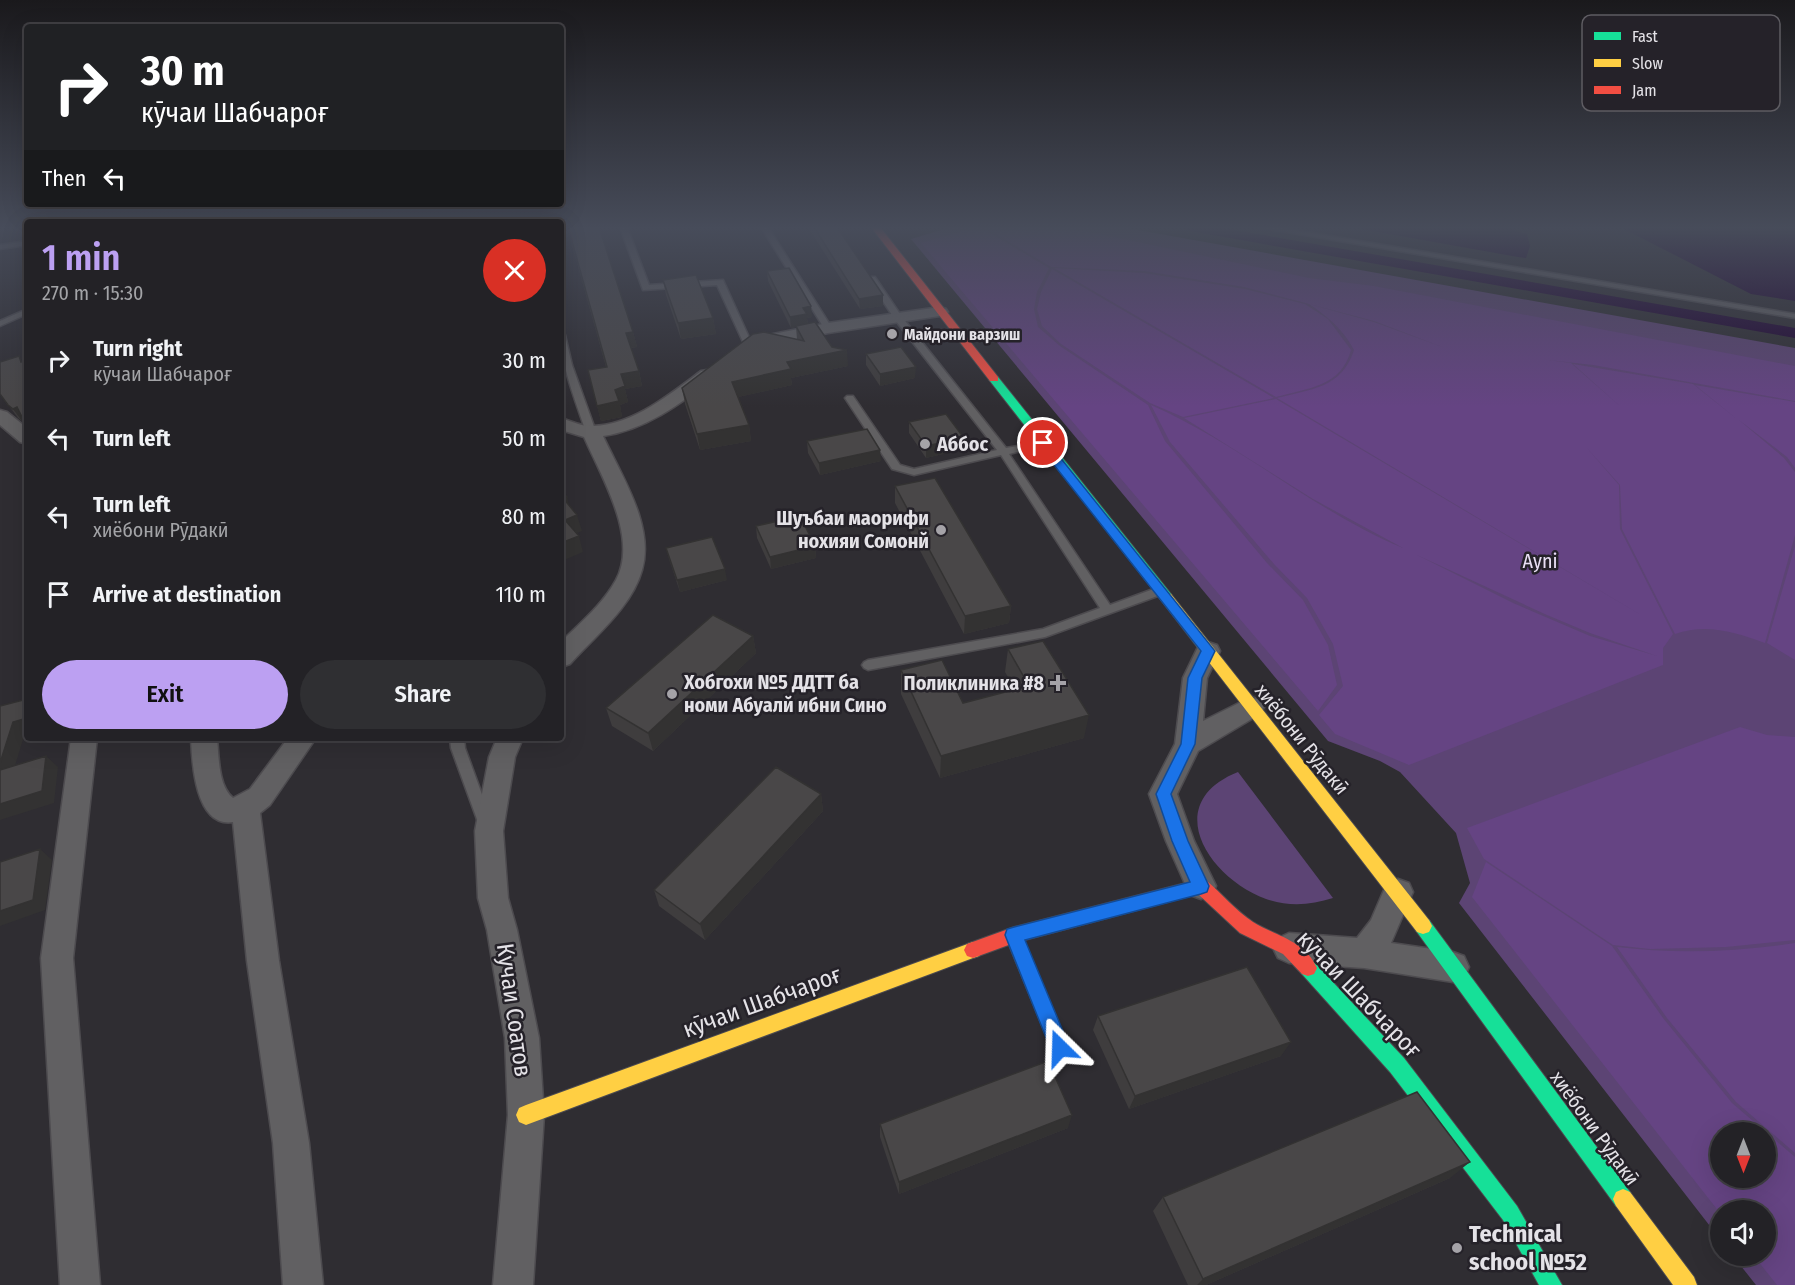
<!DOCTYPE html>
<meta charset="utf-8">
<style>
:root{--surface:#232226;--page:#2f2f32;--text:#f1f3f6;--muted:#a3a4a7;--line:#403f43;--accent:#bca0f2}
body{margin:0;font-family:"Fira Sans Condensed",sans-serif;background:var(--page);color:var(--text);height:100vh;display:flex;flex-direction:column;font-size:22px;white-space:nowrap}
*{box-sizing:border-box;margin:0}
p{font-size:20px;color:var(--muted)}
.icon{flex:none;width:33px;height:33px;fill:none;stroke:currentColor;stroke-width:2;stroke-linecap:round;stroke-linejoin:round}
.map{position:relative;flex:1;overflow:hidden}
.side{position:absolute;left:24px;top:219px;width:540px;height:522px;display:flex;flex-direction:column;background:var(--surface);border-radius:6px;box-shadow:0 6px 24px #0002,0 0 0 2px var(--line)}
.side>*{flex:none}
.guide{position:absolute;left:24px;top:24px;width:540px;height:183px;border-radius:6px;box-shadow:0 6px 24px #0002,0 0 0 2px var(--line);background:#202124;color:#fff;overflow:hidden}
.needle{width:39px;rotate:180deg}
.fabs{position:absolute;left:1710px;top:1122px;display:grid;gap:12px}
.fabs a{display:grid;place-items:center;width:66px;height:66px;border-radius:50%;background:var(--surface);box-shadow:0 6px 24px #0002,0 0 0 2px var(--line);font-size:30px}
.pin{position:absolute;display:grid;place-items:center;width:51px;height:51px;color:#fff;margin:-26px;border:3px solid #fff;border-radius:50%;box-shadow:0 2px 6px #0007}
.me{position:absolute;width:66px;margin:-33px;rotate:338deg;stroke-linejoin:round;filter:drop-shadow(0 0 4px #0008)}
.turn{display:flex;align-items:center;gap:21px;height:126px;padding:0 18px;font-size:27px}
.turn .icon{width:78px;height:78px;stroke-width:2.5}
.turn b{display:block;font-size:42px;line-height:51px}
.then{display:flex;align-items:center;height:57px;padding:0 18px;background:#0003;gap:12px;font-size:22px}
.round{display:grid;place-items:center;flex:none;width:63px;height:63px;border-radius:32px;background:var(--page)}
.head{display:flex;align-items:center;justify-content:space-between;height:102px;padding:0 18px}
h1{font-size:36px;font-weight:600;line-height:45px;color:var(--accent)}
.primary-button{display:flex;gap:12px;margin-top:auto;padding:12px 18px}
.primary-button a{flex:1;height:69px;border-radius:36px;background:var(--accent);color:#111;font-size:24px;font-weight:600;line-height:69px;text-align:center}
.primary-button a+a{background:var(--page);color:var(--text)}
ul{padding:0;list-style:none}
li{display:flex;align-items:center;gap:18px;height:78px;padding:0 18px}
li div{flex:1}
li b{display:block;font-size:22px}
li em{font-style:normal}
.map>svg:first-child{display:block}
.green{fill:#5c4474;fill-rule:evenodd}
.forest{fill:#654483;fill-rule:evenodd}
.water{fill:#1f0432}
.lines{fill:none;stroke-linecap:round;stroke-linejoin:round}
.canal{fill:#1f0432;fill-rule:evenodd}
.lane-casing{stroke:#4d4b4f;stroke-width:3}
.street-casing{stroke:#4d4b4f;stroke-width:3}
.fast-casing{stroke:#4d4b4f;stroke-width:2}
.slow-casing{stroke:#4d4b4f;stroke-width:2}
.jam-casing{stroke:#4d4b4f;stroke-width:2}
.lane{fill:#616062;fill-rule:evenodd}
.street{fill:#616062;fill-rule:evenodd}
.fast{fill:#16e098;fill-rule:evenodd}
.slow{fill:#ffcf43;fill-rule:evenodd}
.jam{fill:#f24e42;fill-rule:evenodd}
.wall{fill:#3f3d3e}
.shaded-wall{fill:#333232}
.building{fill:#494748;stroke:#333232;stroke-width:1.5}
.route{fill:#1a73e8;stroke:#114b97;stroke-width:1.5}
.poi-dot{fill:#a5a3a8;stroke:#252229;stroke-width:2}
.labels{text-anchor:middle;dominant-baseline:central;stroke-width:5;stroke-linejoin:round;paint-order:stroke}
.far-poi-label{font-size:16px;font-weight:bold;fill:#e4e2e7;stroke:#252229;text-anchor:start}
.poi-label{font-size:20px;font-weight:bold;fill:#e4e2e7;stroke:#252229;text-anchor:start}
.park-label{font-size:20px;fill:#e9dff4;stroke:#252229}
.street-label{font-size:20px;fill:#e4e2e7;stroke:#252229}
.near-street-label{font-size:24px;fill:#e4e2e7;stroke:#252229}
.near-poi-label{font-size:24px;font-weight:bold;fill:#e4e2e7;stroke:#252229;text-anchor:start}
.key{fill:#252229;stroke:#5e5c62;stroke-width:1.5}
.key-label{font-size:16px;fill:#e4e2e7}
</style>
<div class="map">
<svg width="1795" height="1285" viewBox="0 0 1795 1285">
<rect width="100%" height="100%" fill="#2f2d32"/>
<path class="green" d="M951,227H1121L1795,348V1285H1756L1733,1256H1766V1210H1720V1239L1459,903L1470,883L1456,833L1400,772L1380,761L1328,741L911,239ZM1720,1132H1766V1178H1720Z
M1238,772L1333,898C1311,905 1289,907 1266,899C1208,878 1160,803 1238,772Z"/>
<path class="forest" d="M976,227H980L1049,268L1037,292L1034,309L1038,327L1060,346L1148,405L1165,441L1267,563L1303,600L1328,645L1337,685L1318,711L921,243Z
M984,227H1066L1309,278L1374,286L1795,366V401L1593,365L1548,360L1571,363L1622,408L1573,364L1693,384L1738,420L1695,385L1795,402V468L1787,457L1739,420L1784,458L1795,472V535L1765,643C1735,632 1706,623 1675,634L1622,529L1620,485L1586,447L1619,485L1620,529L1673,634L1663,648V665L1409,765L1335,734L1319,715L1343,686L1333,644L1307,598L1274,564L1170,442L1151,405C1240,444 1314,511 1403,548L1313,499L1184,418L1276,399L1646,618L1277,398C1311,389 1342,388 1354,350C1343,329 1328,317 1309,304L1374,322L1445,348L1374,321L1244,287L1144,271L1051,267ZM1417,555L1547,615L1590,633L1657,656L1590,636L1513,603Z
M1054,268L1144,273L1245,289L1305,304L1328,319L1351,350C1341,387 1308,388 1276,397Z
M1052,269L1274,398L1183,417L1150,403L1061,344L1042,326L1037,309L1041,292Z
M1795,546V660L1767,643Z
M1740,727L1767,735L1795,737V940L1726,947L1650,949L1613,945L1484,859L1467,828Z
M1486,862L1612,946L1663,1018L1732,1103L1795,1157V1285H1777L1754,1256H1766V1210H1720V1213L1472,897ZM1720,1132H1766V1178H1720Z
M1795,943V1153L1736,1102L1667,1018L1617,947C1675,954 1737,952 1795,943Z"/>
<path class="water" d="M1350,227H1514L1515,231L1527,234L1530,246L1526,258L1518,257Z
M1630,227H1795V295L1758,289Z"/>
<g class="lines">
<path class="canal" d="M1183,227H1217L1795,328V338L1190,231Z
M1620,227H1639L1761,287L1795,291V301L1751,294Z"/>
<defs>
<path id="lane" d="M620,227H627L649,285L723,280L752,344L751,346L744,344L717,285L643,290Z
M761,227H768L832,328L831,330L824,328Z
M1257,227H1276L1795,314V318Z
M27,241V245L0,249V245Z
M869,277H875L902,317L1006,448L1046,441V445L1009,454L1110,605L1159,587L1163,588L1165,591L1163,594L1045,637L868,670L864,668L862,665L864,662L868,660L1043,629L1100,608L1001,455L914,475L892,469L845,398L847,396H853L900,465L914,469L997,450L896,321L868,279Z
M27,309V314L0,326V321Z
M561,332L565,335L572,365L596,432L594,434H588L586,432C575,399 561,367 561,332Z
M450,738H464L465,748L492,822L490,826L485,828L480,826L478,822L451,748Z
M1015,932L1020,934L1068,1048L1066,1054L1060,1056L1054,1054L1007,939L1010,934Z"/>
<path id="street" d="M940,307L946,309L948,312L946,315L828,333L753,348L747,347L745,343L747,339L753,338L828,323Z
M707,370L713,371L716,375L713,379C680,404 645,430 603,436C621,475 655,526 642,570C632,607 594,637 570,664L561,667V642C580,623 603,604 616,580C639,538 601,476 584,437L561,430V418C571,421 582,427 593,426C633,425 670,394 701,371Z
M0,410L7,412L27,428V444L20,442L0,425Z
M1208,642L1217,645L1220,651L1207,678L1203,721L1251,697L1260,700L1264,707L1260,714L1198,751L1177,794L1194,841L1216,886L1212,895L1201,899L1190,895L1166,841L1149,794L1175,744L1183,678L1199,645Z
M71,738H97L73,958L100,1285H60L41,958Z
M191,738H217C219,757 218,786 233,798L250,789L288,738H316L270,805L260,813L279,961L309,1143L323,1285H283L273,1143L247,961L233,822C195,828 192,762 191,738Z
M497,738H523L515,757L503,831L508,898L517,930L539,1038L544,1115L533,1285H493L508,1115L505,1038L487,930L478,898L475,831L489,757Z
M1398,879L1409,883L1413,892L1391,943L1453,952L1464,956L1469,967L1464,978L1453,982L1364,968L1289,963L1278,958L1273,948L1278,938L1289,933L1357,938L1371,920L1387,883Z"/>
<path id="fast" d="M994,376L998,377L1171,594L1172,597L1171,600H1161L990,381L989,379Z
M1423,918L1429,920L1630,1192L1633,1199L1630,1206L1623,1209L1616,1206L1417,932L1414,926L1417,920Z
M1308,960L1314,962L1404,1058L1517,1206L1562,1285H1539L1503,1220L1390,1072L1302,974L1299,968L1302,962Z"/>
<path id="slow" d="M1166,593L1171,594L1429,920L1432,926L1429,932L1423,934L1417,932L1161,600L1160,597L1161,594Z
M973,942L979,944L982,950L979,956L973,958L526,1125L519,1122L516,1115L519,1108L526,1105Z
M1623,1189L1630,1192L1694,1277L1697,1285H1673L1616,1206L1613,1199L1616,1192Z"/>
<path id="jam" d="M871,227H880L998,377V381H990Z
M1201,879L1207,881C1222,894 1236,911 1253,922C1276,936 1305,941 1317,968L1314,974L1308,976L1302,974L1283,954L1240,933L1198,894L1014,943L973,958L967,956L964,950L967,944L1014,927Z"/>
</defs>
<use href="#lane" class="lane-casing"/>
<use href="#street" class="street-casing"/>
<use href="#fast" class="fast-casing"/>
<use href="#slow" class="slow-casing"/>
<use href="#jam" class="jam-casing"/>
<use href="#lane" class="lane"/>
<use href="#street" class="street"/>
<use href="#fast" class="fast"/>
<use href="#slow" class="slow"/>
<use href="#jam" class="jam"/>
</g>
<path class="wall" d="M567,227H599L633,332L637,347L631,348L639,371L642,386L625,389L628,402L620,405L622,417L601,421L588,370L606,367Z
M808,227H837L883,295V306L860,309Z
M767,271L812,317L807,318L808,324L832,347L848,366L791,378L792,385L738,397L749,425L751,441L700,450L685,404L682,388L797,339L796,327L791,328L768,281Z
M663,280L713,318L716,334L681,339L666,295Z
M866,354L915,378L880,386L866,365Z
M0,394L25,420L22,421L18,418Z
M909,422L964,449L926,458L909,433Z
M807,441L881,461L820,475L808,453Z
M895,486L1011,606L1009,623L964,634L895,503Z
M756,526L815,546L816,558L771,569L757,538Z
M666,548L727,580L680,592L669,559Z
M753,636L756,653L653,751L612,726L606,708Z
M1008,649L1084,738L940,778L901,694V670L963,703L1015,689L1005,672Z
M821,794L823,811L705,940L659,906L654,890Z
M1098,1016L1281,1056L1129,1109L1093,1030Z
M880,1124L1068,1128L899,1194L880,1137Z
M1450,1178L1206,1285H1188L1153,1211L1163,1197Z"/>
<path class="shaded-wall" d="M883,295V306L860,309L859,299Z
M811,306L812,317L807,318L808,325L791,328L790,317L803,308Z
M713,318L716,334L681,339L678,323Z
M633,332L637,347L629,348L626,333Z
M847,350L848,366L791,378L792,385L734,398L732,382L787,362Z
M916,367L915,378L880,386V374Z
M639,371L642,386L625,389L628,402L620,405L622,417L601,421L597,406L615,390L621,374Z
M17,407L27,415V423L25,420L22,421L13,409Z
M749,425L751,441L700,450L697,434Z
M964,438V449L926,458V446Z
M880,450L881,461L820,475L819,463Z
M567,497L571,512L563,498Z
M577,515L582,531L570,536L565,520Z
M579,536L583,552L562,561L561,558V543Z
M815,546L816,558L771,569L770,557Z
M725,569L727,580L680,592L677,580Z
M1011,606L1009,623L964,634L965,616Z
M753,636L756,653L653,751L648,733Z
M1089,715L1084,738L940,778L941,756Z
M27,718V733H25L10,782L0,772V763L13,722Z
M46,756L58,767L54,803L0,820V804Z
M821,794L823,811L705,940L700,924Z
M40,849L52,860L45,910L0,926V911Z
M1291,1042L1281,1056L1129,1109L1135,1096Z
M1072,1115L1068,1128L899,1194V1182Z
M1470,1162L1450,1178L1206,1285H1197L1203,1279Z"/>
<path class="building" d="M568,227H599L633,332L626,333L639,371L621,374L625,386L615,390L619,401L597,406L588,370L607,367Z
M814,227H837L883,295L859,299Z
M789,268L811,306L803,308L807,314L790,317L767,271Z
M696,275L713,318L678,323L663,280Z
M815,322L832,347L847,350L787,362L791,369L732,382L749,425L697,434L682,388L753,334L764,332L804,341L796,326Z
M901,347L916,367L880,374L866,354Z
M19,356L21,362L27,360V415L22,417L17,407L13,409L8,405L0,394V362Z
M946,414L964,438L926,446L909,422Z
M867,429L880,450L819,463L807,441Z
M935,478L1011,606L965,616L895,486Z
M561,490L567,497L563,498L577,515L565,520L579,536L561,543Z
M800,516L815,546L770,557L756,526Z
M712,537L725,569L677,580L666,548Z
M713,615L753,636L648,733L606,708Z
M1043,641L1089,715L941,756L901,670L942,660L963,703L1029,686L1008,649Z
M27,699V718L13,722L0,763V706Z
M46,756L42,791L0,804V770Z
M776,767L821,794L700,924L654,890Z
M40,849L33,900L0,911V862Z
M1247,967L1291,1042L1135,1096L1098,1016Z
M1048,1061L1072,1115L899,1182L880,1124Z
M1417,1092L1470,1162L1203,1279L1163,1197Z"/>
<linearGradient id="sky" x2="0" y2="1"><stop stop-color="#1a191c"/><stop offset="0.56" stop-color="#474c5a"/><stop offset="1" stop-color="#474c5a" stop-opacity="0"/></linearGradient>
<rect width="1795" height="407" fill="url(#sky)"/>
<path class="route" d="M1043,440L1047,441L1215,651L1202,678L1195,744L1171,794L1188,841L1209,886L1207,892L1201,894L1025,940L1070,1048L1067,1055L1060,1057L1053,1055L1005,935L1007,929L1014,927L1190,882L1172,841L1156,794L1181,744L1188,678L1201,651L1039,446V441Z"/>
<g class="poi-dot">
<circle cx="892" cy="334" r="6"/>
<circle cx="925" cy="444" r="6"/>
<circle cx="941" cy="530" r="6"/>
<path d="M1055 674h6v6h6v6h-6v6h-6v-6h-6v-6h6z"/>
<circle cx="672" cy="694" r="6"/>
<circle cx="1457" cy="1248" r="6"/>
</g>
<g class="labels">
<g class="far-poi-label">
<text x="904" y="334">Майдони варзиш</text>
</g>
<g class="poi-label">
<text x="937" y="444">Аббос</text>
<text x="929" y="518" text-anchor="end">Шуъбаи маорифи<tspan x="929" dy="23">нохияи Сомонй</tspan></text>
<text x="684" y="682">Хобгохи №5 ДДТТ ба<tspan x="684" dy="23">номи Абуалй ибни Сино</tspan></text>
<text x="1044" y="683" text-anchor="end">Поликлиника #8</text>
</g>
<g class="park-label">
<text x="1540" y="561">Ayni</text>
</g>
<g class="street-label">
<text transform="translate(1302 739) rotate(51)">хиёбони Рӯдакӣ</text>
<text transform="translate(1595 1128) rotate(54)">хиёбони Рӯдакӣ</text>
</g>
<g class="near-street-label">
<text transform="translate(1359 994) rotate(46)">кӯчаи Шабчароғ</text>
<text transform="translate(762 1002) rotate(-20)">кӯчаи Шабчароғ</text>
<text transform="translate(514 1010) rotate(82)">Кучаи Соатов</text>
</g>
<g class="near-poi-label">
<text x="1469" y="1234">Technical<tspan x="1469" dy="28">school №52</tspan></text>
</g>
</g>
<rect x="1582" y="15" width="198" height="96" rx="9" class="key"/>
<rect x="1594" y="32" width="27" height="8" fill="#16e098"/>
<rect x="1594" y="59" width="27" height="8" fill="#ffcf43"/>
<rect x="1594" y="86" width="27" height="8" fill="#f24e42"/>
<g class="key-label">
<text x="1632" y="42">Fast</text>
<text x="1632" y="69">Slow</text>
<text x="1632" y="96">Jam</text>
</g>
</svg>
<div class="fabs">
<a><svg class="needle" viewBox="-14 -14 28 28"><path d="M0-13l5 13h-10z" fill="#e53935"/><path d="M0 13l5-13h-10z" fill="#a3a4a7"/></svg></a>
<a><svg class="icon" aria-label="sound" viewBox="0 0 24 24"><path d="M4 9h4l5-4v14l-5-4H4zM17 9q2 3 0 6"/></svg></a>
</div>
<div class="pin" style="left:1043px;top:443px;background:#d93025"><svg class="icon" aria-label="arrive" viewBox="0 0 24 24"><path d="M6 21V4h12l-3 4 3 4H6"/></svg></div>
<svg class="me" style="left:1060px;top:1048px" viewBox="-20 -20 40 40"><path d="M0-17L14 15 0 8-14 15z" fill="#1a73e8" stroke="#fff" stroke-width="4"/></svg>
<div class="guide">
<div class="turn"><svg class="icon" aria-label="right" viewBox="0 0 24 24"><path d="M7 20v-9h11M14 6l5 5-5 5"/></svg><div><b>30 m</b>кӯчаи Шабчароғ</div></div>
<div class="then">Then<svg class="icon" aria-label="left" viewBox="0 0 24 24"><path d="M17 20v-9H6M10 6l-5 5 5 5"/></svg></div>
</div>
<section class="side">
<div class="head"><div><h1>1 min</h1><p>270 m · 15:30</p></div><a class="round" style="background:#d93025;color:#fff"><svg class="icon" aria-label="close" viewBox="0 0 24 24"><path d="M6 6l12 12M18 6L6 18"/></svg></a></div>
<ul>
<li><svg class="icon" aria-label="right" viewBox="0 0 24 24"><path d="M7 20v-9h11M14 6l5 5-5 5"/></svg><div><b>Turn right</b><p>кӯчаи Шабчароғ</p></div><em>30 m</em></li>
<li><svg class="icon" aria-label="left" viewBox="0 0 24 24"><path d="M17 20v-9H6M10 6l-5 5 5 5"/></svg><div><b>Turn left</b></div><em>50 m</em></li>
<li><svg class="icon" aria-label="left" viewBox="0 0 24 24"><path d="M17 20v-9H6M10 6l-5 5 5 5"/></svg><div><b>Turn left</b><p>хиёбони Рӯдакӣ</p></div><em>80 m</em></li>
<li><svg class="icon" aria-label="arrive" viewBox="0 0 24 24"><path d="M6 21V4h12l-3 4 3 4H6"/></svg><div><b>Arrive at destination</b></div><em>110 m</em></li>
</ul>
<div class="primary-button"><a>Exit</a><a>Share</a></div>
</section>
</div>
